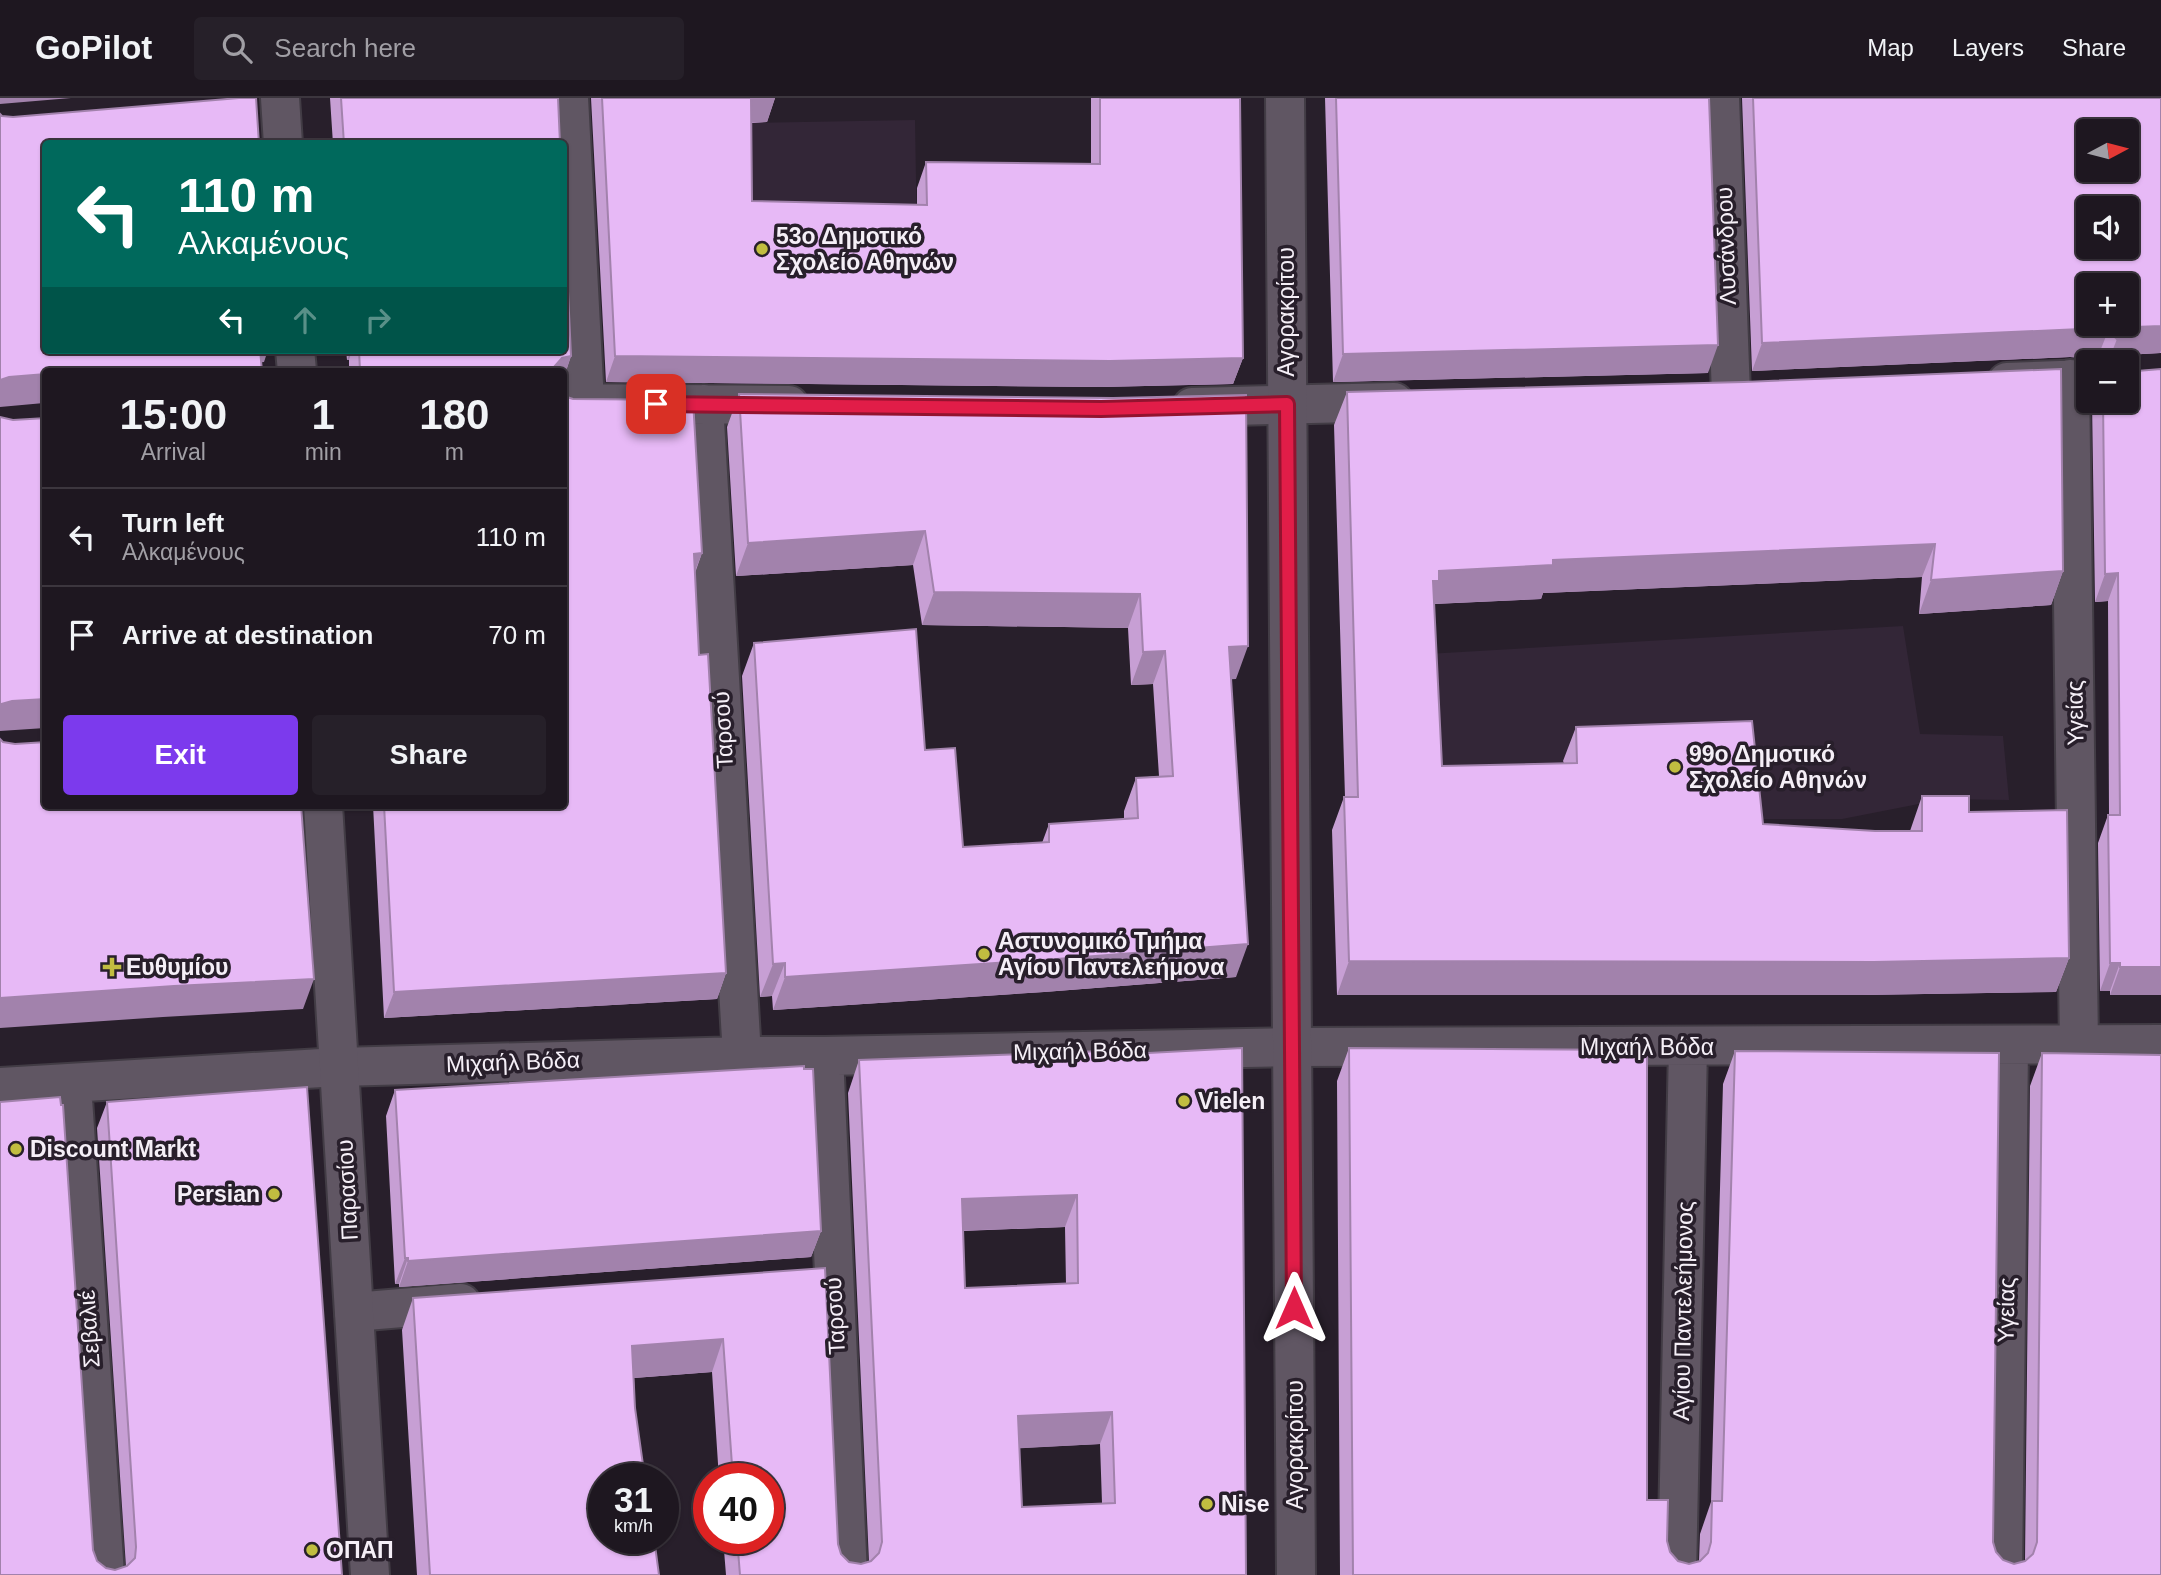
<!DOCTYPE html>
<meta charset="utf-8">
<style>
:root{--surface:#1e1720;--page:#262029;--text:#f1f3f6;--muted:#a19fa5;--line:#3c363e;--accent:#7c3aed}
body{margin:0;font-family:Arial,sans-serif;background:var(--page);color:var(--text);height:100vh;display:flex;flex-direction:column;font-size:26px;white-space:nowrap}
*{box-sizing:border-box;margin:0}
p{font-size:23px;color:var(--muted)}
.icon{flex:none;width:38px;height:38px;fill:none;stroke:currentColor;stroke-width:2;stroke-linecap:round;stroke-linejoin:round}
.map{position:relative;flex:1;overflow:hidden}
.sheet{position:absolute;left:42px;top:270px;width:525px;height:441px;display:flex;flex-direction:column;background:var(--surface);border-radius:7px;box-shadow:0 2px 5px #0004,0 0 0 2px var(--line)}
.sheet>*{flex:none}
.hud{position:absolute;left:42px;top:42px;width:525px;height:214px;border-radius:7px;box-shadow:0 2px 5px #0004,0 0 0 2px var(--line);background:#00695c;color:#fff;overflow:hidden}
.needle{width:46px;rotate:83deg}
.tools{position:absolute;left:2076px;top:21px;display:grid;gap:14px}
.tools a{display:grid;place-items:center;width:63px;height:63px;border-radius:7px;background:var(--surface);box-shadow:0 2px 5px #0004,0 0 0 2px var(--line);font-size:35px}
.speed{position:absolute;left:588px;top:1365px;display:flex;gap:14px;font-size:35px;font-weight:700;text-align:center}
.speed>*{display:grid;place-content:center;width:91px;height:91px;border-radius:50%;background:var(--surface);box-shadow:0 2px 5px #0004,0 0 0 2px var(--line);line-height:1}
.speed small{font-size:18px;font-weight:400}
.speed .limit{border:10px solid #d22;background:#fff;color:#111}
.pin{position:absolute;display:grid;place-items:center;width:60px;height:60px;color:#fff;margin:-30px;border-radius:14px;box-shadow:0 4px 10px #0006}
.me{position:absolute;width:77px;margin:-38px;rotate:0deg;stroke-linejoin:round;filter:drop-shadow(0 0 5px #0008)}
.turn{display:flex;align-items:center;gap:24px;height:147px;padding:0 21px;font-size:32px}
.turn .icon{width:91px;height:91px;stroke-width:2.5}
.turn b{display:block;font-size:49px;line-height:60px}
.lanes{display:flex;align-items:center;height:66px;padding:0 21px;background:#0003;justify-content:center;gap:35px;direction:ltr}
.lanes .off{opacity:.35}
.eta{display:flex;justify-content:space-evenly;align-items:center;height:119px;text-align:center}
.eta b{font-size:42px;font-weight:800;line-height:49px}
.action{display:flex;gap:14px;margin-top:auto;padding:14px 21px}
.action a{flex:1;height:80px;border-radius:7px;background:var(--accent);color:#fff;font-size:28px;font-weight:800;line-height:80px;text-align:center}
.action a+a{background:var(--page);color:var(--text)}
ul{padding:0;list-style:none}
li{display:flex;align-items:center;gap:21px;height:98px;padding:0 21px;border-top:2px solid var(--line)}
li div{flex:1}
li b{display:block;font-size:26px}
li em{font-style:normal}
header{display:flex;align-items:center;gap:42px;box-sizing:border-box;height:98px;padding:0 35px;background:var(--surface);border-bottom:2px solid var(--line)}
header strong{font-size:33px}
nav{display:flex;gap:38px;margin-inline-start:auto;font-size:24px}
.search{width:490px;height:63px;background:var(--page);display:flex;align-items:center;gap:18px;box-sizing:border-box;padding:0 24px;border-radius:7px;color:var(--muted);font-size:26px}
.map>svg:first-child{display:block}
.built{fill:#332637}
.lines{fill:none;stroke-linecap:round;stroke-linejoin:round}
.street-casing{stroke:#423c45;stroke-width:42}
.secondary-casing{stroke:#423c45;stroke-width:42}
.street{stroke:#605663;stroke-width:38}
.secondary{stroke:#605663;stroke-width:38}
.wall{fill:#c79fd4;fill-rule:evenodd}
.shaded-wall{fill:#a282ac}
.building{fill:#e7b9f6;stroke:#a282ac;stroke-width:2;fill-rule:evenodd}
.route-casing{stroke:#92132f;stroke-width:18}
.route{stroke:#e11d48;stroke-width:12}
.poi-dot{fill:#c1bd40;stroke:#281f2b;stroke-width:2.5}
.labels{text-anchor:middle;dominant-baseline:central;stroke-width:7;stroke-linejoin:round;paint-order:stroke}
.poi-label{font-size:23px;font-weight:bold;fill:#f5eff7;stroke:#281f2b;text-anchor:start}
.street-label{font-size:23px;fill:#f5eff7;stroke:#281f2b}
</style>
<header>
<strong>GoPilot</strong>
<div class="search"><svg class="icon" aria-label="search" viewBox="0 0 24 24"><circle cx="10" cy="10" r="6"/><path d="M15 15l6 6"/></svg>Search here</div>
<nav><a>Map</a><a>Layers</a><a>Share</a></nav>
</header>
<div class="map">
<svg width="2161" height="1477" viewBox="0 0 2161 1477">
<rect width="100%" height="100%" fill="#281f2b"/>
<path class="built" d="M915,22L919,263L610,268L742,25Z
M1903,528L1920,636L2003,638L2009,702L1944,701L1842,721H1737L1346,732L1341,561Z"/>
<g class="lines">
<defs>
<path id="street" d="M569,0L585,305
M1720,0L1731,296
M2070,281L2079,948
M2007,284L2088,281
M564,305L789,307
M704,306L742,958
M1192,309L1394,304
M824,958L848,1477
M72,986L105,1477
M0,989L339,969L742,958H824L1292,949L2161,946
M354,1214L461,1205
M1677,1477L1688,949
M2003,1477L2009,947"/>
<path id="secondary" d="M280,0L283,46
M1285,0L1296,1477
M295,252L297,273
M323,707L370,1477"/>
</defs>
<use href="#street" class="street-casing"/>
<use href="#secondary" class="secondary-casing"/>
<use href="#street" class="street"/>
<use href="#secondary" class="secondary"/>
</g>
<path class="wall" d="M330,0H558L560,46H333Z
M591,0H775L767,24L752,25V103L917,107V90L926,64L1091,66V0H1240L1243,260L1233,286L1101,289L606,284Z
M1325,0H1709L1708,275L1333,284Z
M1742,0H2161V255L2125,257L2113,261L2111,264H2101L2097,261L2070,259L1752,273Z
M346,252H564L571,258L564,279V273H349V262H347Z
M2161,271V897H2110V893H2100L2098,745L2108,717H2109L2108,503L2095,504L2092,303H2126L2137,273Z
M1347,294L2063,473L2051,507L1919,516L1922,479L1543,495L1541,501L1434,506L1442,668L1564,665L1563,663L1576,629L1763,726L1875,733H1910L1922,698L1969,714L2069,860L2056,894L1862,897H1337L1332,732L1344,699H1345L1334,327Z
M739,296L1113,300L1236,581H1231L1236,879L1044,894L773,912L772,898L760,899L742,578L754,545L925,652L963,749L1042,745L1049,726L1124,721V713L1136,680L1159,678L1153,586L1131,587L1128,530L922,527L913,467L736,478L727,329Z
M702,455L695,475L699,557L726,875L717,901L384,920L373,707H564Z
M1349,950L1647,1402L1667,1443L1670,1454L1678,1463L1689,1466L1699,1463L1700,1436L1711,1404L1723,986L1735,953L1993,1444L1996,1454L2003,1462L2014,1466L2025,1463L2030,988L2042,955L2161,1477H1340L1337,983Z
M1130,956L1246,1477H726L723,1440H768V1381H719L712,1274L634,1280L635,1310L659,1477H417L402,1232L413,1200L825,1170L838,1446L841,1456L849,1464L861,1466L869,1464L848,995L859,962ZM1065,1129L1066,1186L965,1190L963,1133ZM1100,1346L1102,1405L1022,1409L1019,1350Z
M395,992L821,1133L811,1159L399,1189V1186H395L386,1018Z
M107,1004L342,1477H0L93,1452L97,1463L106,1470L115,1472L126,1469L97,1030Z"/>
<path class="shaded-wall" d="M0,0H71L0,6Z
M751,0H775L767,24L742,25Z
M2161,228V252L2160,255L2125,257L2113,261L2111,264H2108L2117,241L2124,233L2135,229Z
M2081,231L2108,233L2097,261L2070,259L1752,273L1762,245Z
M1718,247L1708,275L1333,284L1343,256Z
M253,252H268L264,264L248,265Z
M351,252H352L349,262H347Z
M571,258L564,279V273H553L554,269L562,260Z
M615,258L1243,260L1233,286L1101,289L606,284Z
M46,276V301L44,305L0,309V282L9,279Z
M925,433L913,467L736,478L748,445Z
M1935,446L1922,479L1543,495L1541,501L1431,506L1433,483L1439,473L1553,462Z
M702,455L692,481L694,456Z
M2063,473L2051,507L1919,516L1931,482Z
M2118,475L2108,503L2095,504L2105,476Z
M934,494L1140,496L1128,530L922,527Z
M1248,548L1236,581L1216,582L1229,549Z
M1165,553L1153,586L1131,587L1143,554Z
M46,601L45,630L0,633V608L1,606L12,603Z
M1248,846L1236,879L1044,894L773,912L785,879Z
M2069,860L2056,894L1862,897H1337L1349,863Z
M785,865L772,898L760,899L773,866Z
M2110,865H2120L2110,893H2100Z
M2120,869H2161V897H2110Z
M726,875L717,901L384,920L394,894Z
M314,881L303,911L163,919L0,930V900L174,888Z
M1077,1097L1065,1129L950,1133L962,1101Z
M821,1133L811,1159L399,1189L408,1163Z
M405,1160H408L399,1186H395Z
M723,1241L712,1274L620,1281L632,1248Z
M1112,1314L1100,1346L1006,1351L1018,1318Z"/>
<path class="building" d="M239,0H256L259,46H46V252H260L262,273H46V276L9,279L0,282V16L2,18L13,19Z
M341,0H558L560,46H344Z
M602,0H751L752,103L927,107L926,64L1100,66V0H1240L1243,260L1110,263L615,258Z
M1336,0H1709L1718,247L1343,256Z
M1753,0H2161V228L2135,229L2124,233L2117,241L2108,233L2081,231L1762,245ZM2088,33H2126V72H2088ZM2088,110H2126V149H2088ZM2088,187H2126V226H2088Z
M564,107L571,258L562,260L554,269L553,273H360L359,252H564Z
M2126,270L2137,273L2161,271V869H2120V865H2110L2108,717H2120L2118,475L2105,476L2103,303H2126Z
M2061,271L2063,473L1931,482L1935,446L1553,462V467L1439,473V483H1433L1442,668L1577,665L1576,629L1752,623L1763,726L1875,733H1922V698H1969V714L2067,712L2069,860L1874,864L1349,863L1344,699H1358L1347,294L1744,284Z
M739,296L1113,300L1246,297L1248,548L1229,549L1248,846L1057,861L785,879V865L773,866L754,545L916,531L925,652L955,650L963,749L1049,744V726L1138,720L1136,680L1173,678L1165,553L1143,554L1140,496L934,494L925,433L748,445Z
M564,298L573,301L693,302L702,455L694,456L699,557L708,556L726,875L394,894L384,707H564Z
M0,319L13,322L46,320V601L12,603L1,606L0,608Z
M0,641L3,644L15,646L46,644V707H301L314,881L174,888L0,900Z
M1242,950L1246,1477H740L737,1440H768V1381H733L723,1241L632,1248L635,1310L645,1381H604V1440H654L659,1477H430L413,1200L825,1170L838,1446L841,1456L849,1464L861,1466L871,1463L879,1455L882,1444L859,962L1130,952V956ZM1077,1097L1078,1185L965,1190L962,1101ZM1112,1314L1115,1405L1022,1409L1018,1318Z
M1349,950L1647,952V1402H1668L1667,1443L1670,1454L1678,1463L1689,1466L1700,1463L1708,1455L1711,1444L1712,1403H1722L1735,953L1999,955L1993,1444L1996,1454L2003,1462L2014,1466L2025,1463L2033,1456L2037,1444L2042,955L2161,957V1477H1353Z
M804,968V971H813L821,1133L408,1163V1160H405L395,992Z
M307,989L342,1477H0V1004L60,999L61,1007H63L93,1452L97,1463L106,1470L115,1472L127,1468L135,1460L136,1449L107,1004Z"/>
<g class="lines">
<defs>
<path id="route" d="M656,306L1101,311L1287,306L1294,1210"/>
</defs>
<use href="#route" class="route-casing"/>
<use href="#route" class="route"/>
</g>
<g class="poi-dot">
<circle cx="762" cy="151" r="7"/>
<circle cx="1675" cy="669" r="7"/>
<circle cx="984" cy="856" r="7"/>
<path d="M108.5 858.5h7v7h7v7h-7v7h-7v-7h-7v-7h7z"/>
<circle cx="1184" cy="1003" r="7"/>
<circle cx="16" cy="1051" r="7"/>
<circle cx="274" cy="1096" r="7"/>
<circle cx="1207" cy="1406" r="7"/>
<circle cx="312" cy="1452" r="7"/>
</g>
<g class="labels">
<g class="poi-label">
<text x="776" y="138">53ο Δημοτικό<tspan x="776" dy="26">Σχολείο Αθηνών</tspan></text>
<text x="1689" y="656">99ο Δημοτικό<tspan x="1689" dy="26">Σχολείο Αθηνών</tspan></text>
<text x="998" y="843">Αστυνομικό Τμήμα<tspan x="998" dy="26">Αγίου Παντελεήμονα</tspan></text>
<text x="126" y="869">Ευθυμίου</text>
<text x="1198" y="1003">Vielen</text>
<text x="30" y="1051">Discount Markt</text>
<text x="260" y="1096" text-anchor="end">Persian</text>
<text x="1221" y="1406">Nise</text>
<text x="326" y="1452">ΟΠΑΠ</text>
</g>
<g class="street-label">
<text transform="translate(1726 148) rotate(-92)">Λυσάνδρου</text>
<text transform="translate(1286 214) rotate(-90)">Αγορακρίτου</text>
<text transform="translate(2075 615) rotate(-91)">Υγείας</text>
<text transform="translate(723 632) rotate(-93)">Ταρσού</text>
<text x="1647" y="949">Μιχαήλ Βόδα</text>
<text transform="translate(1080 953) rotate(-1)">Μιχαήλ Βόδα</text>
<text transform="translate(513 964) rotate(-2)">Μιχαήλ Βόδα</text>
<text transform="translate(347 1092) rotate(-93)">Παρασίου</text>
<text transform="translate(2006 1212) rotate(-89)">Υγείας</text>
<text transform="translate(1683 1213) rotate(-89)">Αγίου Παντελεήμονος</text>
<text transform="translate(835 1218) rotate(-93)">Ταρσού</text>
<text transform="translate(89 1231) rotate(-94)">Σεβαλιέ</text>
<text transform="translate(1295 1347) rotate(-90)">Αγορακρίτου</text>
</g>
</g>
</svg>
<div class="tools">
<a><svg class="needle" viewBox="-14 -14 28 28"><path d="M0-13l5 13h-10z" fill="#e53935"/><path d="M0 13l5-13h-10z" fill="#a19fa5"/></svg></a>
<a><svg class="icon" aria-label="sound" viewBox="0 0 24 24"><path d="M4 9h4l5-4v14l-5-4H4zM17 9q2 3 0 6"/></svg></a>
<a>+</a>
<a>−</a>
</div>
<div class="speed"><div>31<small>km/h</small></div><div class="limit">40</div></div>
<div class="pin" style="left:656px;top:306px;background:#d93025"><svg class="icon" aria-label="arrive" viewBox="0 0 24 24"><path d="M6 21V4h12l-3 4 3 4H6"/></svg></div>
<svg class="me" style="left:1294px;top:1210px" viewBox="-20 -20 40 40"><path d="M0-17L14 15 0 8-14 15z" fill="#e11d48" stroke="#fff" stroke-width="4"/></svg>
<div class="hud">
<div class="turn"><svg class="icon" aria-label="left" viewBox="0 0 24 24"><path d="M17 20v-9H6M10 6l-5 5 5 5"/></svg><div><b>110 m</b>Αλκαμένους</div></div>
<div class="lanes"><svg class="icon" aria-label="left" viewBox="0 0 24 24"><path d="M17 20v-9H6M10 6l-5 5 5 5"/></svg><svg class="icon off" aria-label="ahead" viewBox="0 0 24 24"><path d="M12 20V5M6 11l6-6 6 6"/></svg><svg class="icon off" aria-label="right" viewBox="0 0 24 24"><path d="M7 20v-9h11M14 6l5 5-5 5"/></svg></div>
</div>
<section class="sheet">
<div class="eta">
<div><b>15:00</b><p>Arrival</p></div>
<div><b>1</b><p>min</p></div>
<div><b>180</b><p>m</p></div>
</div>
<ul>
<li><svg class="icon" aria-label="left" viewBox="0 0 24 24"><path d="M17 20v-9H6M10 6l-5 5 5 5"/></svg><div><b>Turn left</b><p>Αλκαμένους</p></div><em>110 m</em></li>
<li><svg class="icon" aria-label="arrive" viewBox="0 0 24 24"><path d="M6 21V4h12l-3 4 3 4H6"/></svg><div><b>Arrive at destination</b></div><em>70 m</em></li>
</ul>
<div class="action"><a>Exit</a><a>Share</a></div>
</section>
</div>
